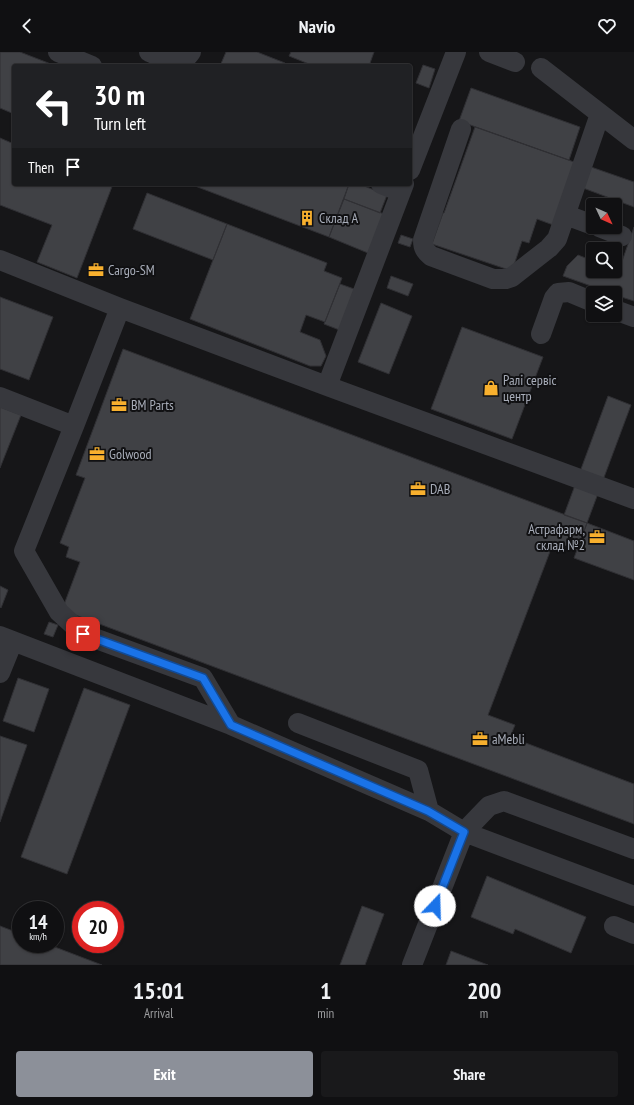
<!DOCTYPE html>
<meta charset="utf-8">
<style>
:root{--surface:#101012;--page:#19191b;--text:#f1f3f6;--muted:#9c9d9f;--line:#303032;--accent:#8c9099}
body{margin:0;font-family:"PT Sans Narrow",sans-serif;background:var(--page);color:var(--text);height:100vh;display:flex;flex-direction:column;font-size:15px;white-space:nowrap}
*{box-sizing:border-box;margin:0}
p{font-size:13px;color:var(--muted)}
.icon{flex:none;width:22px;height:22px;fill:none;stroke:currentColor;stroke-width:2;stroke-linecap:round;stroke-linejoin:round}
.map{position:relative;height:913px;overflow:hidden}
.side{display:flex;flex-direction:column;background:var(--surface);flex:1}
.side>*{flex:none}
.banner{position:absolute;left:12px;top:12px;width:400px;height:122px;border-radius:4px;box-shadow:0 1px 3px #0004,0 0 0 1px var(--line);background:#202124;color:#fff;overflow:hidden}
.needle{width:26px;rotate:134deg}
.fabs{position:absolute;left:586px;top:146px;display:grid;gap:8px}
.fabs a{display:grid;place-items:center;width:36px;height:36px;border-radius:4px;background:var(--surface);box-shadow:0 1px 3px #0004,0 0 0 1px var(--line);font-size:20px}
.speed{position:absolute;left:12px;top:849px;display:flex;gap:8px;font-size:20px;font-weight:700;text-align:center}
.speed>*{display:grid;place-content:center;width:52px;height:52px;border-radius:50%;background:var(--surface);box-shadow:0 1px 3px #0004,0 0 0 1px var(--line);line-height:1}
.speed small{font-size:10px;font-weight:400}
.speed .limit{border:6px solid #d22;background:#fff;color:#111}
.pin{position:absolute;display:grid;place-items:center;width:34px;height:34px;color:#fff;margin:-17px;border-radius:8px;box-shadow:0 2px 6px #0006}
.me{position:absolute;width:44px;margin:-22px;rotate:21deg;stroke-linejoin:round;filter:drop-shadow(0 0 3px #0008)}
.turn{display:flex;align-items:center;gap:14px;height:84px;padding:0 16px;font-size:18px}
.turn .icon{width:52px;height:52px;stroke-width:2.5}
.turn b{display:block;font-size:28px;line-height:34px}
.then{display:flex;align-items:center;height:38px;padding:0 16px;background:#0003;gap:8px;font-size:15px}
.eta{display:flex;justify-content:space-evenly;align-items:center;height:68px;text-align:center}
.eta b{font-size:24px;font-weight:600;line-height:28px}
.action{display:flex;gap:8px;margin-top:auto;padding:8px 16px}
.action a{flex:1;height:46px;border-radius:4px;background:var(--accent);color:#fff;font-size:16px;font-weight:600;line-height:46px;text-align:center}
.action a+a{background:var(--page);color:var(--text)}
header{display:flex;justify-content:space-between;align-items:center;height:52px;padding:0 16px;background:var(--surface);font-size:18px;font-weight:600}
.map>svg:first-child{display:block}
.building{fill:#404145;stroke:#303034}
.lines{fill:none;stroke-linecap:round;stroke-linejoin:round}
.minor{stroke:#37383d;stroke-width:20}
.route-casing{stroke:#114b97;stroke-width:10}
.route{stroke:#1a73e8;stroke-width:7}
.labels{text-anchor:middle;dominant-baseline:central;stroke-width:4;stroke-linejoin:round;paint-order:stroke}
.poi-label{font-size:14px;fill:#a8adb9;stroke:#111113;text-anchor:start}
</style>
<header><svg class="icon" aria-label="back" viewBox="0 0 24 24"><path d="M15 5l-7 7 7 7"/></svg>Navio<svg class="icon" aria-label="heart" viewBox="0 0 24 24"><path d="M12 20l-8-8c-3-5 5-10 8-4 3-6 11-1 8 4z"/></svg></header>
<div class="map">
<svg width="634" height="913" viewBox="0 0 634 913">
<rect width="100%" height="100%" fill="#161618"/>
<path class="building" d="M0,0H20L56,14H14V62L0,56Z
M226,0H257L285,11L284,14H220Z
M291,0H374L369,14L334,13V14H314L289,4Z
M423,13L435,17L429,36L416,31Z
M471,36L580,75L569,108L459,69Z
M475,75L574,110L556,174L537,167L529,191L522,189L512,219L432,192L443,161H444Z
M0,86L14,92V132H113L77,226L37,210L52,173L0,153Z
M591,115L634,130V155L583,136Z
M196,132H349L329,185L195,134Z
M349,132H359L387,143L380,161L344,147Z
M147,141L227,172L213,208L133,177Z
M344,147L384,162L368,201L329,185Z
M227,172L327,211L324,219L342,226L325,270L306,263L300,280L320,288L326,304L321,314H310L190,267Z
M634,175V249L615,243V241H611L563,224L567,214L578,203L593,209V219H615V216L619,218Z
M401,183L413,187L410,195L398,191Z
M391,224L413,232L408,244L387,236Z
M340,232L357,238L342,279L324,272Z
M0,245L53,265L29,328L0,317Z
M381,251L412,264L389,322L358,310Z
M462,275L543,305L512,387L431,357Z
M123,297L587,471L577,498L554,489L488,663L515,673L510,685L634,732V772L62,558L80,510L66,505L69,495L60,491L85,426L76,423Z
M608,344L631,353L587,471L564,463Z
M0,355L21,363L0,416Z
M587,471L634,489V528L574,506Z
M0,534L8,538L1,556L0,555Z
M49,570L58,573L53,585L44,582Z
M18,626L49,637L34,680L3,669Z
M84,636L130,653L67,822L21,805Z
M0,684L27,693L0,770Z
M487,824L586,865L571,901L515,877L513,882L471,865Z
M362,854L384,862L365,913H340Z
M0,874L21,882V892H47L102,913H0Z
M451,899L488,913H446Z"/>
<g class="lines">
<path class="minor" d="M58,0L92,14
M149,0C162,5 181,16 191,0
M489,0L515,10
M541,16L634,88
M461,77L423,188C423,196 425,199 431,204L493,227H506L512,225L549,196L557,187L600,62
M410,118L456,0
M381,132L401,140
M566,163L593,173
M599,175L622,184
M0,208L120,256L327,334L634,447
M120,256L74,374L24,499L59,560L83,582L203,626L231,673
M615,258L634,265
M541,282L554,246L558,241L569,240L593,250
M327,334L404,132
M0,345L74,374
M0,584L231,673L429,759L464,780L634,844
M0,621L13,589
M298,671L418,718L429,759
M614,874L634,882
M412,913L464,780L489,754L504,749L634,797"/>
</g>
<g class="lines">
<defs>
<path id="route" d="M83,582L203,626L231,673L428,759L464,780L435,854"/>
</defs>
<use href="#route" class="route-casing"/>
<use href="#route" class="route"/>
</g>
<defs>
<symbol id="building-bare" viewBox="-9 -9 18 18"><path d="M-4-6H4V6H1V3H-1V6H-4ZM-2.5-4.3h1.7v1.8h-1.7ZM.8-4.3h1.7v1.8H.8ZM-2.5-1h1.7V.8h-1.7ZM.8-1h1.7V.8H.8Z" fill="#f8b02e" stroke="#111113" stroke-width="2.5" paint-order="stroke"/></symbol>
<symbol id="office-bare" viewBox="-9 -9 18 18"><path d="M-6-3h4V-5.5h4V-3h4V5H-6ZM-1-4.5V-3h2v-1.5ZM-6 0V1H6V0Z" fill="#f8b02e" stroke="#111113" stroke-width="2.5" paint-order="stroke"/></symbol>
<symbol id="shop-bare" viewBox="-9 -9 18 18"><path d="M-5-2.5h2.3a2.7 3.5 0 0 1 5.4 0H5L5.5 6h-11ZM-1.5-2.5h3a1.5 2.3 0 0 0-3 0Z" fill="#f8b02e" stroke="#111113" stroke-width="2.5" paint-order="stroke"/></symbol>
</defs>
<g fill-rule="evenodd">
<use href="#building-bare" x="296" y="155" width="22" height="22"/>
<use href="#office-bare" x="85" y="207" width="22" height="22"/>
<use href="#shop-bare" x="480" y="325" width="22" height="22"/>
<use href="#office-bare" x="108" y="342" width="22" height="22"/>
<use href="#office-bare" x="86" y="391" width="22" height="22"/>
<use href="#office-bare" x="407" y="426" width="22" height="22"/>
<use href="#office-bare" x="586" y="474" width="22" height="22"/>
<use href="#office-bare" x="469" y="676" width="22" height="22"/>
</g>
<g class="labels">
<g class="poi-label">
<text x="319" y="166">Склад A</text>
<text x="108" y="218">Cargo-SM</text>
<text x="503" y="328">Ралі сервіс<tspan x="503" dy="16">центр</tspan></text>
<text x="131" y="353">BM Parts</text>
<text x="109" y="402">Golwood</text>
<text x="430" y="437">DAB</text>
<text x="585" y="477" text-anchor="end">Астрафарм,<tspan x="585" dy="16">склад №2</tspan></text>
<text x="492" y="687">aMebli</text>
</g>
</g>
</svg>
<div class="fabs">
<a><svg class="needle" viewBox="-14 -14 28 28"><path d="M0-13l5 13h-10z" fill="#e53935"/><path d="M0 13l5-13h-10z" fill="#9c9d9f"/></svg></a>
<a><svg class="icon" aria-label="search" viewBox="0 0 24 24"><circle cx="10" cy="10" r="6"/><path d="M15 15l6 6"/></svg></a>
<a><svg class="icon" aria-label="layers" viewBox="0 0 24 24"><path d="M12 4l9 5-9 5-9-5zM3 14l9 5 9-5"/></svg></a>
</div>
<div class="speed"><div>14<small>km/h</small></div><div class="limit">20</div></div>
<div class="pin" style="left:83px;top:582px;background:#d93025"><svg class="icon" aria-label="arrive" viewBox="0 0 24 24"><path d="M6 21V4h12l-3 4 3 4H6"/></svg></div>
<svg class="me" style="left:435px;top:854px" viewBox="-20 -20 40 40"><circle r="19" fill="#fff"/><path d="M0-13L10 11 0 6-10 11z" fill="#1a73e8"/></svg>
<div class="banner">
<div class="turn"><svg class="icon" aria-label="left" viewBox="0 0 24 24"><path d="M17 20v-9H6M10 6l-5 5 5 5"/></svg><div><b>30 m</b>Turn left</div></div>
<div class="then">Then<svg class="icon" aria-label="arrive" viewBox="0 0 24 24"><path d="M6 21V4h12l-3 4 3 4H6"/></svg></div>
</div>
</div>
<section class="side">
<div class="eta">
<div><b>15:01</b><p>Arrival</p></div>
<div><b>1</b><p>min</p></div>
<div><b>200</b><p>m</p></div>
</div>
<div class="action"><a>Exit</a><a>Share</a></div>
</section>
